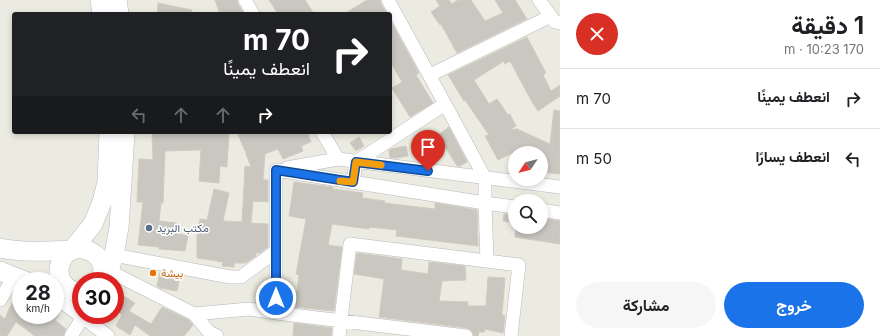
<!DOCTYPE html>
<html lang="ar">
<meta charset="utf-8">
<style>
:root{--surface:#fff;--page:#f6f6f6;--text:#202124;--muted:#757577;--line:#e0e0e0;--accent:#1a73e8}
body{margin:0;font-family:Inter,Vazirmatn,sans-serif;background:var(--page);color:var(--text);direction:rtl;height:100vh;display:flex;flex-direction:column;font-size:15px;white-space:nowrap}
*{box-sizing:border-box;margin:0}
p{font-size:13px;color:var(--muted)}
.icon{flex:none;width:22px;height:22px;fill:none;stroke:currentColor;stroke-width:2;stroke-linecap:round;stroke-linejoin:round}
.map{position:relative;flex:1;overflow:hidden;direction:ltr}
.panel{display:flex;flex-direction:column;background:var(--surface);width:320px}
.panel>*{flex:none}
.top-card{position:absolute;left:12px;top:12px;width:380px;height:122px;border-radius:4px;box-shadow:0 2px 6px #0003;direction:rtl;background:#202124;color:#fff;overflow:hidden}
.needle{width:26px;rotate:235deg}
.controls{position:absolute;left:508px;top:146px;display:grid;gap:8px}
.controls a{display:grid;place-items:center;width:40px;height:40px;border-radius:50%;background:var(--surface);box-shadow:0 2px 6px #0003;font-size:20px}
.speed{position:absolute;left:12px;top:272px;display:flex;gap:8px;font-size:20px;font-weight:700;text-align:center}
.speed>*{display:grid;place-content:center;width:52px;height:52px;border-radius:50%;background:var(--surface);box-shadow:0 2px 6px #0003;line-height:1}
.speed small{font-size:10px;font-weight:400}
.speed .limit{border:6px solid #d22;background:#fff;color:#111}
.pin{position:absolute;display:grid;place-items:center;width:34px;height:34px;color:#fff;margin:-41px -17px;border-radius:50% 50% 50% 0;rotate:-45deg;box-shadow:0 0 4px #0007}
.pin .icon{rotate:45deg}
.me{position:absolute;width:44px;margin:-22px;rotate:0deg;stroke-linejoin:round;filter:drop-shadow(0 0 3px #0008)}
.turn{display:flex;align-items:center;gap:14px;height:84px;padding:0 16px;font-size:18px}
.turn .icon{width:52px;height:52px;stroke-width:2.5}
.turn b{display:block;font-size:28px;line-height:34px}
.lanes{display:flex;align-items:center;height:38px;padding:0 16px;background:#0003;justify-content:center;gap:20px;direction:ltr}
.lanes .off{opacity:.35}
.round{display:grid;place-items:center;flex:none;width:42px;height:42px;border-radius:21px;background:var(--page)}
.head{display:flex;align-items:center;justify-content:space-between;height:68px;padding:0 16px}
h1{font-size:24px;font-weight:700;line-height:30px}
.button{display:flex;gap:8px;margin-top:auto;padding:8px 16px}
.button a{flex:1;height:46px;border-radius:24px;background:var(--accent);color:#fff;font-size:16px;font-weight:700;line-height:46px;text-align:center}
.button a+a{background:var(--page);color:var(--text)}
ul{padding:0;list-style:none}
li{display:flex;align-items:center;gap:12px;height:60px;padding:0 16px;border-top:1px solid var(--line)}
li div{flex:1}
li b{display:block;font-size:15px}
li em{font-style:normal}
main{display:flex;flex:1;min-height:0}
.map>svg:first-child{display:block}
.building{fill:#c9c7c0;stroke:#d1ccbf}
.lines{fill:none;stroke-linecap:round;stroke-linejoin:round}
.street-casing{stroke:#b6b8be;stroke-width:14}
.secondary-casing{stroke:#b6b9c0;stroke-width:20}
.street{stroke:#fff;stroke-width:13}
.secondary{stroke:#fff;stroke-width:19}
.route-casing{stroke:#114b97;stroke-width:10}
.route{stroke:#1a73e8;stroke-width:7}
.slow{stroke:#f59e0b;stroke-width:7}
.service-dot{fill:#5c6f8a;stroke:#fff;stroke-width:1.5}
.food-dot{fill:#e8710a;stroke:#fff;stroke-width:1.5}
.labels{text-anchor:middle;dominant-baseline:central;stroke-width:3;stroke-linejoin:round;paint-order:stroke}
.service-label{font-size:11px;fill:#4e5e75;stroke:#fff;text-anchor:start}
.food-label{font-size:11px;fill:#c56008;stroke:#fff;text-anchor:start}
</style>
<main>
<section class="panel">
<div class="head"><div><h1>1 دقيقة</h1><p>170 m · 10:23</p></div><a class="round" style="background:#d93025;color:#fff"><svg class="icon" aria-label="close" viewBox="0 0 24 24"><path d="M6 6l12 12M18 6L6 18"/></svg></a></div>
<ul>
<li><svg class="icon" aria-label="right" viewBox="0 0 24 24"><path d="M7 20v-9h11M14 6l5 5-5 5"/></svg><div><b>انعطف يمينًا</b></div><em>70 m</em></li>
<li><svg class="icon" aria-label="left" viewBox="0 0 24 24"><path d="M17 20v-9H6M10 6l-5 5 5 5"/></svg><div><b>انعطف يسارًا</b></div><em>50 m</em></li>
</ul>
<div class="button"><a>خروج</a><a>مشاركة</a></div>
</section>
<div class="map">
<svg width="560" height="336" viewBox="0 0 560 336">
<rect width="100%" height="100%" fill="#ecebe1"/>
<path class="building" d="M215,0H237L238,4L244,14H220Z
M269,0H305L314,14H278Z
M367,0H380L381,4L387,14H344Z
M436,0H449L452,4L458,0H471L485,21L503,13L495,0H515L527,19L457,53L441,24L440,25L431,12L440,6Z
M158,3L192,10L191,14H157Z
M390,20L419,73L416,75L433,103L410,117L392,88L402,82L390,61Z
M527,37L546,73L543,75L551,91L560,85V96L538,111L532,102L510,61L505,64L504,61L474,80L489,104L497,99L508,115L510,114L516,126L509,130L517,129L550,144L554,110L560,111V174L541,172V153H512L498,160L485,136L489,135L465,100L464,101L448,75Z
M449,127L467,162L460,166H457L438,135Z
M229,132L227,167L220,166L219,183L199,181L201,150L165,151L163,203H161L159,221L177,223V233L188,236L185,251L159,249V247L138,245L143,202H137L139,159L153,160L152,133Z
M244,132H307L311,142L301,146L303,151L283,159L278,149L265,154L263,180H268V202L253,201L251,223L268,224V247L260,253H256V256L246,263H234V267L222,266L223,262L197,258V236L200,219L207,220L214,189L229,193L223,221L242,222L245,166L251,167L246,154V151H245L238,134Z
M359,137L364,146L356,151L350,143Z
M406,146L408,156L397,158H390L389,150L391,149Z
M294,182L333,187V189L363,193L362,198L385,201L384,203L435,209V203L477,210L478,246L396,236L397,230L369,227V229L332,224L328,245L342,247L334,311L295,307L299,275L296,274L306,219L289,216Z
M504,214L515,215V223L503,221Z
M541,218L560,221V244L515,237L516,227H541Z
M357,253L402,259L401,270L428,274L429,262L465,266L466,280L442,281L439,301L468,302V306H486L488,277L505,278L502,315L505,316L503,333L485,329L484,332H479L478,336H474L473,333L471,330L467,328L379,317L384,279L354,274Z
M160,272L180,276L177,291L160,288L157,286Z
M19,291H21V315H59L55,320L66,329L63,336H35L16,322L7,336H0V315L5,319L9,309Z
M124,296L135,303L129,311L151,324L162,307L189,320L193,325L184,336H150L135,325L130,335L116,326L122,315L116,310Z
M294,323L332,328L331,336H293Z"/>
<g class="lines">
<defs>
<path id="street" d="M245,0L253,14
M388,0L445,104
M539,0L555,22L560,23
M430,75L551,16
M322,132L338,159L560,187
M287,168L338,159
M541,210L560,213
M114,255L230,277H241L276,251
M487,261L485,203L515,207
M109,271L194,314L209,332L217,336
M55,297L108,336
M0,300L14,277
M276,313V170L485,203V178L445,104L356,162L353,183
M194,314L249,309L276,313L466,336
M71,336L83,317
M339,336L350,244L519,265L511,336"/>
<path id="secondary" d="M100,0L102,14
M117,0L119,14
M0,248C24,253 48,251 72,250L93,224L102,202L107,182L109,132
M0,271L14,277L25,281
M101,281L109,271L114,255L119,227L122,182L125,132
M81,292C72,292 65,288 61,280C59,275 58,270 60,265C67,234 115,252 100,281"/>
</defs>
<use href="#street" class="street-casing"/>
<use href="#secondary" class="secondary-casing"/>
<use href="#street" class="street"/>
<use href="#secondary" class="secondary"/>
</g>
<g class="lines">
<defs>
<path id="route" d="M276,298V170L353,182L356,162L428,171"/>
</defs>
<use href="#route" class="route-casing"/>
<use href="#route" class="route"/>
<path class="slow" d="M340,181L353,182L356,162L381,165"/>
</g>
<circle class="service-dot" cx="149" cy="228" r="4"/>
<circle class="food-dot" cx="153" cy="273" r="4"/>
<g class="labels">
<g class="service-label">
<text x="157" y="228">مكتب البريد</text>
</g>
<g class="food-label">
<text x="161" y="273">بيشة</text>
</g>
</g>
</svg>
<div class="controls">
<a><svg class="needle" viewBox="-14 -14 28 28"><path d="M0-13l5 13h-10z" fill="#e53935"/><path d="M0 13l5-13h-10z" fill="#757577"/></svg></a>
<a><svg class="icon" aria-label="search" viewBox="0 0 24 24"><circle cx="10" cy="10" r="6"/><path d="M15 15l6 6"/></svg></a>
</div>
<div class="speed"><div>28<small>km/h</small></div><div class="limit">30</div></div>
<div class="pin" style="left:428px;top:171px;background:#d93025"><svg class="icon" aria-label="arrive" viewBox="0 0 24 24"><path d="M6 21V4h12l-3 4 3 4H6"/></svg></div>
<svg class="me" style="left:276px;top:298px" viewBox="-20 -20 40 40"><circle r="17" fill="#1a73e8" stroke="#fff" stroke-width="3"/><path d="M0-11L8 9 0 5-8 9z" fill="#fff"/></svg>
<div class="top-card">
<div class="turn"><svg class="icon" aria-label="right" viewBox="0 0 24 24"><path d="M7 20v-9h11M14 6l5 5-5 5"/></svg><div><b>70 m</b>انعطف يمينًا</div></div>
<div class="lanes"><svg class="icon off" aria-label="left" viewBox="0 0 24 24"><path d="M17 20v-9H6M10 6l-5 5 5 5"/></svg><svg class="icon off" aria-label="ahead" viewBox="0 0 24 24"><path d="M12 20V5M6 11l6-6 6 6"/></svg><svg class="icon off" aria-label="ahead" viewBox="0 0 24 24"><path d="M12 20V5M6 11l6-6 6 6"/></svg><svg class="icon" aria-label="right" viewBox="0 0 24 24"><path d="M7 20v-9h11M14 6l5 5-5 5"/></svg></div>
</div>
</div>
</main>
